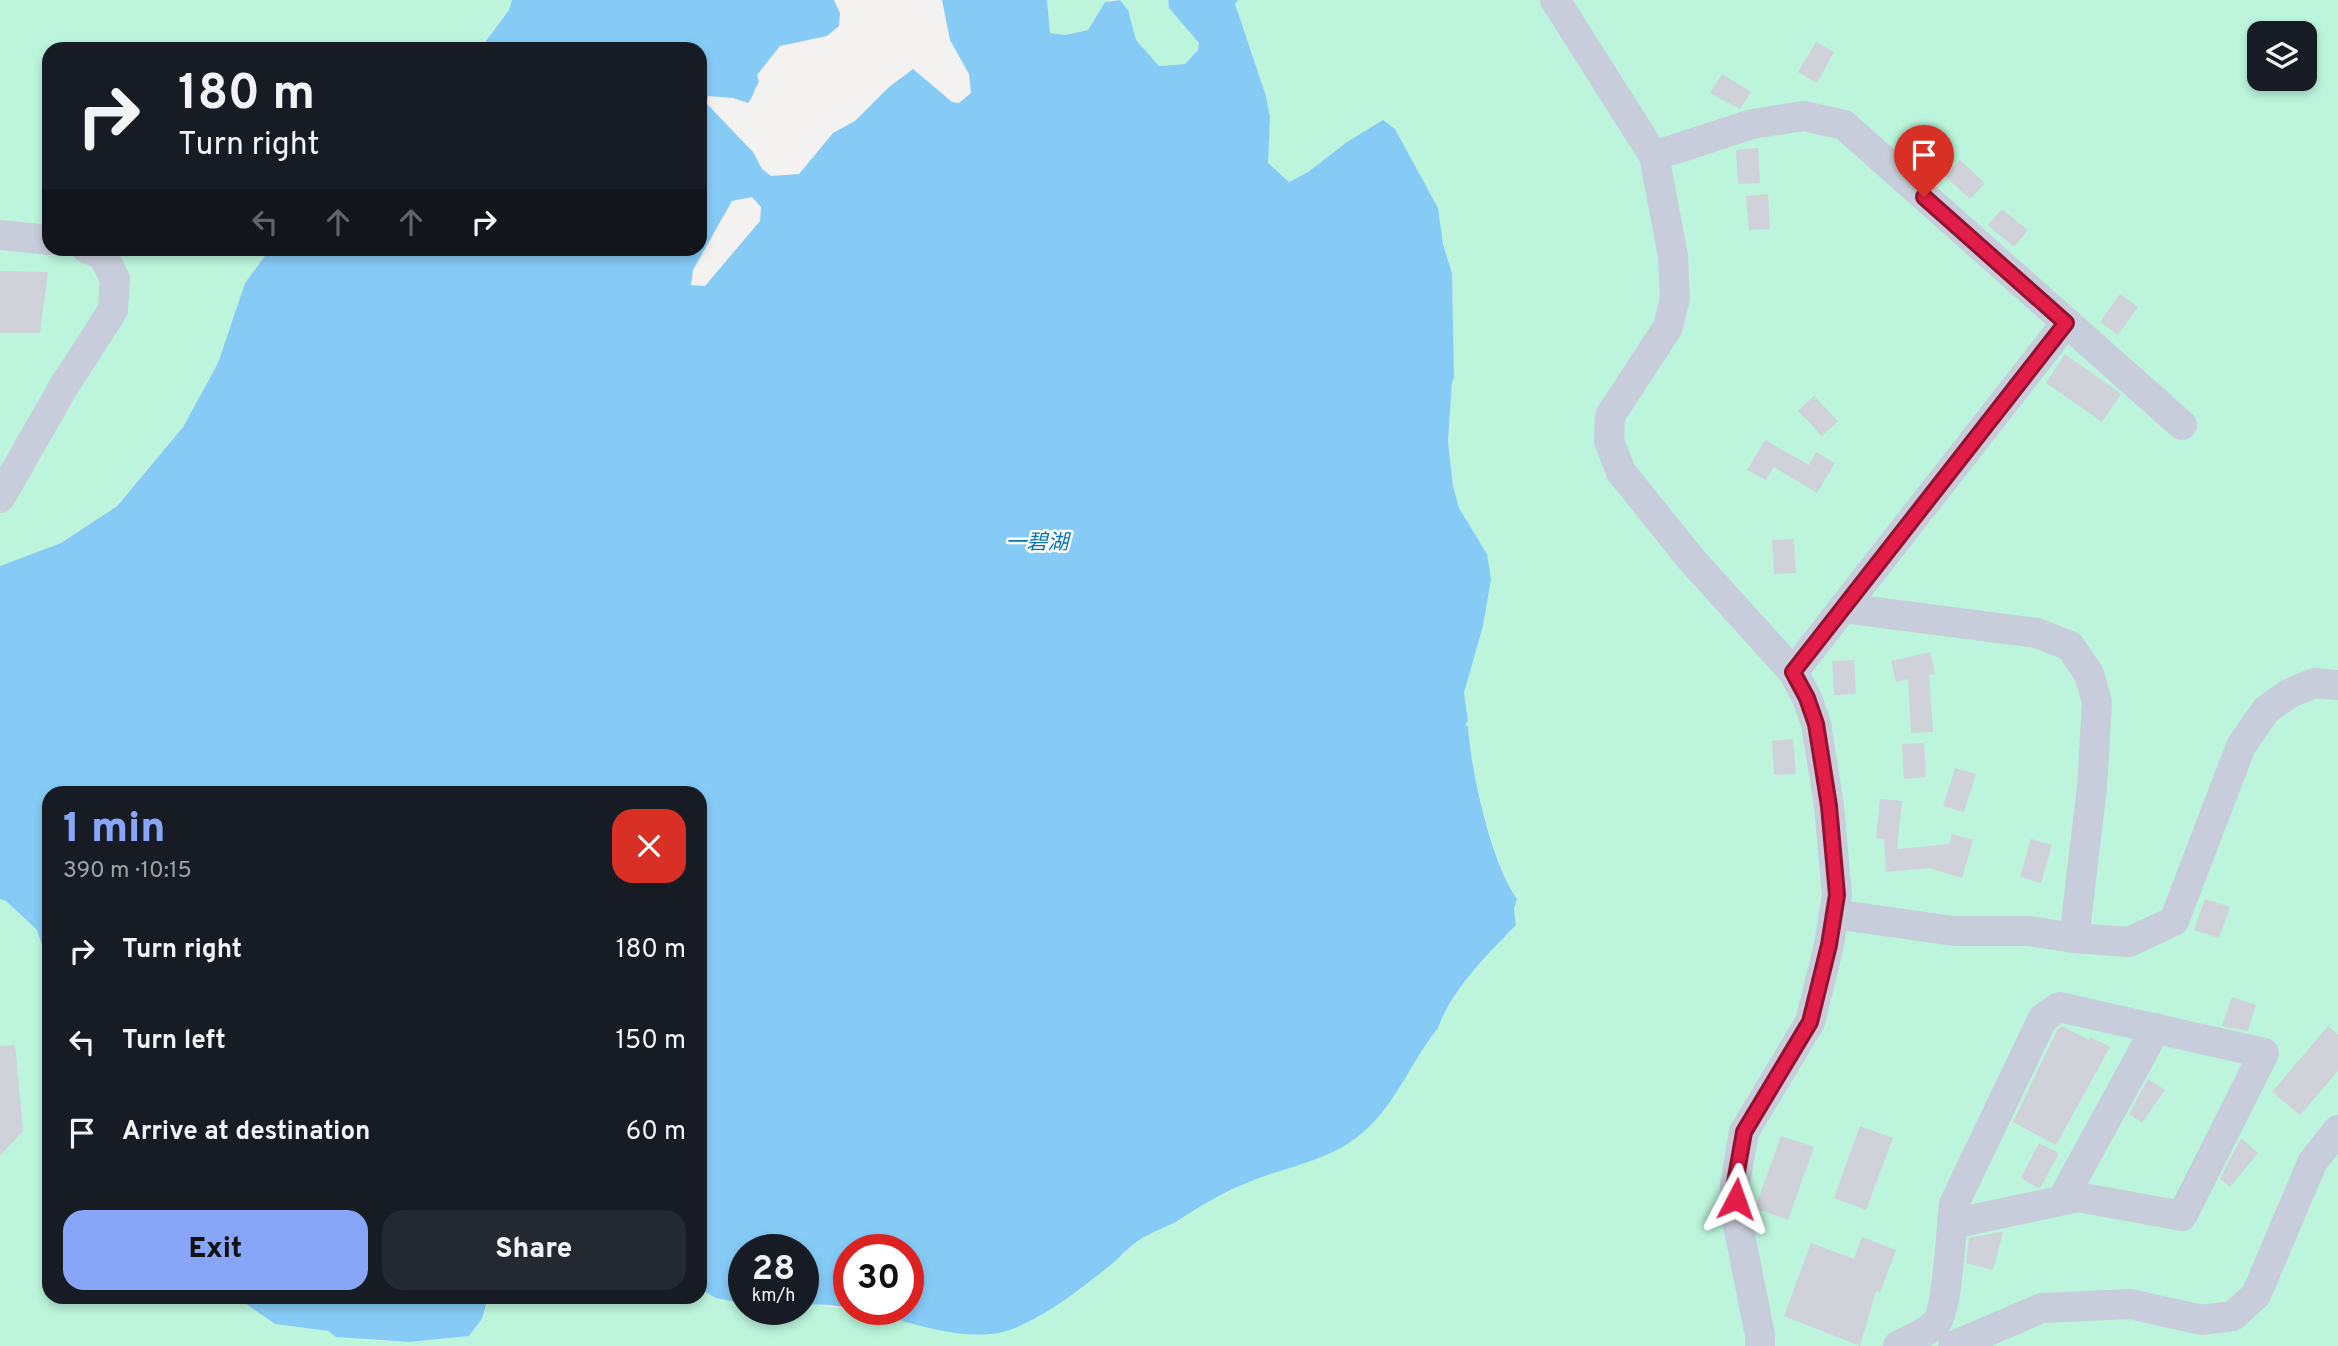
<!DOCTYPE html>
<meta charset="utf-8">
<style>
:root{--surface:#171b24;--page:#242831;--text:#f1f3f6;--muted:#9ea1a6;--accent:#87a6f8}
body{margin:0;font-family:Overpass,"Noto Sans JP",sans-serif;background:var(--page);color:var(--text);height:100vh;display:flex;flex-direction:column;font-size:26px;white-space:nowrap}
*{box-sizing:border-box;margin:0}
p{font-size:23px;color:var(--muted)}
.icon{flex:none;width:38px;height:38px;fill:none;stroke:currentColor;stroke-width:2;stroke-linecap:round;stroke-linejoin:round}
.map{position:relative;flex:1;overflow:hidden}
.side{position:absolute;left:42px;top:786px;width:665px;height:518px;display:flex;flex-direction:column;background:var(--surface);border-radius:21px;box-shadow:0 4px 10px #0003}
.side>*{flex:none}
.top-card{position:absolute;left:42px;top:42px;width:665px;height:214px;border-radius:21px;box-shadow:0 4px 10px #0003;background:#171b24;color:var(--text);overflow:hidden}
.fabs{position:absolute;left:2247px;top:21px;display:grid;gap:14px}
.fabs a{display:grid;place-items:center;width:70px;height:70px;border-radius:14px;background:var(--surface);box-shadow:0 4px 10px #0003;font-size:35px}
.speed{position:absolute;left:728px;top:1234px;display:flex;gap:14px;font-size:35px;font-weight:700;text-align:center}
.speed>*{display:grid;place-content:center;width:91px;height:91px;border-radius:50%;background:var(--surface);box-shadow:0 4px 10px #0003;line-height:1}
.speed small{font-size:18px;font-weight:400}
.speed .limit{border:10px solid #d22;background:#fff;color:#111}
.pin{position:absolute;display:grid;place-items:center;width:60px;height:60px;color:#fff;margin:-72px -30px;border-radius:50% 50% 50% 0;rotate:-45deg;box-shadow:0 0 7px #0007}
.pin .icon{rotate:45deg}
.me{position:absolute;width:77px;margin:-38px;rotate:4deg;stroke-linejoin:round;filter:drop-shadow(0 0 5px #0008)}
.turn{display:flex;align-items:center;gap:24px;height:147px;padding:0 21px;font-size:32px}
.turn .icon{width:91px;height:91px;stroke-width:2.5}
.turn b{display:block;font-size:49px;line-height:60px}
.lanes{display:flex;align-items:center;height:66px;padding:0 21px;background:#0003;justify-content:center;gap:35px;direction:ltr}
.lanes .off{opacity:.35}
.round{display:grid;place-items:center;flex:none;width:74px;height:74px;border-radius:21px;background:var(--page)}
.headline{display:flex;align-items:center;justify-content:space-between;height:119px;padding:0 21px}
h1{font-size:42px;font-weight:800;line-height:52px;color:var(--accent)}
.cta{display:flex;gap:14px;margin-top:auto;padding:14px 21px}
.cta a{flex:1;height:80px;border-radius:21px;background:var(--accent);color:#111;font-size:28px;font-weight:800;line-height:80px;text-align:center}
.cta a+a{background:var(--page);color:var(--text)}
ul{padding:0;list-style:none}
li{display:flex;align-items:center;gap:21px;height:91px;padding:0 21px}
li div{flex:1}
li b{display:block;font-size:26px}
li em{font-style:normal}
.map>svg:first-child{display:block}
.green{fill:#bcf5dc;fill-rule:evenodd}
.water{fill:#85cbf6;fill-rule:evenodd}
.building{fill:#d0d2d9}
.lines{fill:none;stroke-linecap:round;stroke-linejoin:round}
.minor{stroke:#c7cdda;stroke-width:30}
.route-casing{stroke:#92132f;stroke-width:18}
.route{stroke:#e11d48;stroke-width:12}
.labels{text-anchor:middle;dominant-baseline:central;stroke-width:5;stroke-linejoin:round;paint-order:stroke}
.water-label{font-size:21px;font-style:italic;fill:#0074bb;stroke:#fff}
</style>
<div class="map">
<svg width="2338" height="1346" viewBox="0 0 2338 1346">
<rect width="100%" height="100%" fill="#f4f2f1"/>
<path class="green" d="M0,0H512L509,10L480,49H49V248L270,249L245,283L218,363L183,427L116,506L61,543L0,566Z
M1047,0H1111L1105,2L1088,30L1065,35L1050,33Z
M1120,0H1168L1169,8L1199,43L1198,50L1185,64L1159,66L1136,40L1128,10Z
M1238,0H2338V1346H0V899L6,901L37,930L49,966V1297H236L275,1324L328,1331L367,1340L409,1342L469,1336L482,1319L488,1297H700V1289L716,1298L744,1304V1309H803V1305L813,1304L859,1311L955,1333L1038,1317L1110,1265L1144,1236L1179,1220L1192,1209L1246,1183L1321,1157L1356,1138L1438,1028C1452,990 1488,954 1516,925L1514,909L1517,899C1492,862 1471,771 1468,726L1464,727L1468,720L1464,693L1483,626L1487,603V554L1459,508L1453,486L1448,442L1452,381L1454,378L1452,273L1427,190L1395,129L1347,142L1308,172L1289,182L1267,163L1270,116L1266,96L1234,4ZM2259,33H2305V79H2259Z"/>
<path class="water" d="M512,0H834L840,13L839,26L827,36L780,46L757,75L759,82C754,89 754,96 748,103L733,98L708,96L707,104L753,152L762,169L771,176L799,174L833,133L855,121L889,87L913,69L952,102L959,103L971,93L969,74L950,40L942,0H1047L1050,33L1065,35L1088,30L1105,2L1120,0L1128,10L1136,40L1159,66L1185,64L1198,50L1199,43L1169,8L1168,0H1238L1235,4L1266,96L1270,116L1268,163L1289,182L1308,172L1347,142L1383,120L1395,129L1438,208L1443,244L1452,273L1454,378L1452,382L1448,442L1453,486L1459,508L1487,554L1491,579L1483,626L1464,693L1468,720L1465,726H1468C1471,771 1491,862 1517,899L1514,909L1516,925C1488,954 1452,989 1438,1028C1409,1064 1394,1110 1356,1138C1326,1161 1283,1168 1249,1182C1224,1192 1201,1205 1179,1220C1169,1226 1157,1230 1146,1236C1134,1242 1123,1254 1113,1263C1083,1287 1029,1331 991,1334C928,1340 867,1300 803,1305V1250H744V1304L716,1298L700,1289V793H49V966L37,930L6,901L0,899V566L61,543L117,506L183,427L218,363L245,283L270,249L700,248V49H480L509,10ZM752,197L761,207L760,221L705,286L691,285L693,270L732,201ZM849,1250H908V1309H849Z
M236,1297H488L482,1319L469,1336L409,1342L336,1337L328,1331L275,1324Z"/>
<path class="building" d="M1816,42L1834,52L1817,83L1798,72Z
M1722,74L1751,92L1740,109L1710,93Z
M1758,148L1760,183L1738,184L1736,150Z
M1960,160L1985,183L1970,199L1945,176Z
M1768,194L1770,229L1749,230L1746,196Z
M2002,209L2028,230L2014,247L1988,225Z
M0,271L48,272L40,333H0Z
M2120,294L2138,307L2118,335L2100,322Z
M2065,354L2121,394L2102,422L2046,383Z
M1814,396L1838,421L1822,436L1798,411Z
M1765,440L1809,465L1816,452L1835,463L1817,493L1774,467L1766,480L1747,470Z
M1794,539L1796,573L1774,574L1772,540Z
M1930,652L1935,674L1929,675L1933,732L1911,733L1908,679L1896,682L1891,661Z
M1854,660L1856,694L1834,695L1832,661Z
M1793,739L1796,774L1774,775L1772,741Z
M1924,743L1926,777L1904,779L1902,744Z
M1955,768L1976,774L1964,812L1943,806Z
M1880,799L1902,801L1897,849L1949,844L1952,834L1973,840L1962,878L1929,868L1886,872L1884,839L1876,838Z
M2031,839L2052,845L2041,883L2020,877Z
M2205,899L2230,907L2219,938L2194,930Z
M2232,997L2256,1005L2248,1031L2222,1026Z
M2062,1026L2089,1040L2090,1037L2110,1047L2056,1145L2013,1122L2057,1030Z
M2328,1026L2338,1035V1071L2300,1115L2272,1092Z
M15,1045L23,1131L0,1156V1046Z
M2148,1079L2165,1090L2142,1123L2129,1114Z
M1860,1126L1893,1138L1866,1210L1834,1198Z
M1781,1136L1814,1147L1788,1220L1755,1208Z
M2241,1138L2258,1153L2230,1187L2220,1179Z
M2039,1143L2059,1153L2041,1187L2038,1188L2021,1178Z
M2000,1232H2003L1993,1270L1966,1263L1969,1238Z
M1862,1237L1896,1250L1880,1293L1876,1291L1860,1346L1784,1316L1811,1243L1854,1259Z"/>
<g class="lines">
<path class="minor" d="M1555,0L1654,156L1673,256L1675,298L1668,327L1610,416L1609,441L1621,472L1691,559L1793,672L1807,698L1816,724L1829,806L1837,895L1829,945L1810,1022L1744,1132L1735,1183L1736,1215L1760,1335V1346
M1654,156L1752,124L1804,116L1844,125L2182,425
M0,235L49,240
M0,498L64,386L113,310L115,279L103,255L86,248
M1843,608L2037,633L2070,646L2089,674L2097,702L2092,787L2074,938
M1793,672L2066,323
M1834,914L1954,931H2029L2074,938L2129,942L2174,921L2241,746L2266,710L2290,693L2314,683L2338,685
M2062,1200L2156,1028
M1898,1346C1910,1339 1927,1333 1936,1323C1948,1310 1951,1226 1954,1204L2043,1018L2059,1007L2264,1053L2182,1216L2078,1197L1952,1224
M1953,1346L2042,1308L2130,1304L2202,1320L2233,1316L2256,1295L2313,1161L2338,1130"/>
</g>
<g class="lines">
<defs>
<path id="route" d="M1736,1199L1735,1183L1744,1132L1810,1022L1829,945L1837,895L1829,806L1816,724L1807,698L1793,672L2066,323L1924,197"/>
</defs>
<use href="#route" class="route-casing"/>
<use href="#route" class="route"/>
</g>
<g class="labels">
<g class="water-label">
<text x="1037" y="543">一碧湖</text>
</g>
</g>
</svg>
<div class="fabs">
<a><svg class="icon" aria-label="layers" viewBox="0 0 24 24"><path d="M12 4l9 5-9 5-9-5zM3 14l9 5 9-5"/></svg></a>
</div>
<div class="speed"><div>28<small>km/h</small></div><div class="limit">30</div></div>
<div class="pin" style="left:1924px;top:197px;background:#d93025"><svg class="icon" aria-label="arrive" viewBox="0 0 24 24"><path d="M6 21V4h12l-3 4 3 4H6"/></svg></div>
<svg class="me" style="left:1736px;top:1199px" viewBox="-20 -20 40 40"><path d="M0-17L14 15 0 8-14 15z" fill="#e11d48" stroke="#fff" stroke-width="4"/></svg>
<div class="top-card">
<div class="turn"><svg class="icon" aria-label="right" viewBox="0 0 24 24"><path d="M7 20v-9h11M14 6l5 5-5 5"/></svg><div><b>180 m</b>Turn right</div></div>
<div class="lanes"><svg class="icon off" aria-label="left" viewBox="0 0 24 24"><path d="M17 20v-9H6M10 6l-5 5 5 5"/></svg><svg class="icon off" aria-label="ahead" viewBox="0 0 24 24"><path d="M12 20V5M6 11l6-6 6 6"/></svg><svg class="icon off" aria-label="ahead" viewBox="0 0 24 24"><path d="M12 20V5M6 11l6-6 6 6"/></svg><svg class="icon" aria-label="right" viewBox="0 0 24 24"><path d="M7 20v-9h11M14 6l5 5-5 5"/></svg></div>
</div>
<section class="side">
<div class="headline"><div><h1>1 min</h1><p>390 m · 10:15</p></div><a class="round" style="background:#d93025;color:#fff"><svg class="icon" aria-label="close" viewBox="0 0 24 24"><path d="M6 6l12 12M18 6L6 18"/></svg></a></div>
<ul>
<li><svg class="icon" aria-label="right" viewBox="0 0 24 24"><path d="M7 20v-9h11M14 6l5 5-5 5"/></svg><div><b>Turn right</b></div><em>180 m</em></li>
<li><svg class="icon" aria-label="left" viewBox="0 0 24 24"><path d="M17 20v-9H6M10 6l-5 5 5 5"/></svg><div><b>Turn left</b></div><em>150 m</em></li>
<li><svg class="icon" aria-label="arrive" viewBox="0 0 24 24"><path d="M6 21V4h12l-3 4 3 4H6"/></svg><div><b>Arrive at destination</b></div><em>60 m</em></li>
</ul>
<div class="cta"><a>Exit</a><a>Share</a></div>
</section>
</div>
